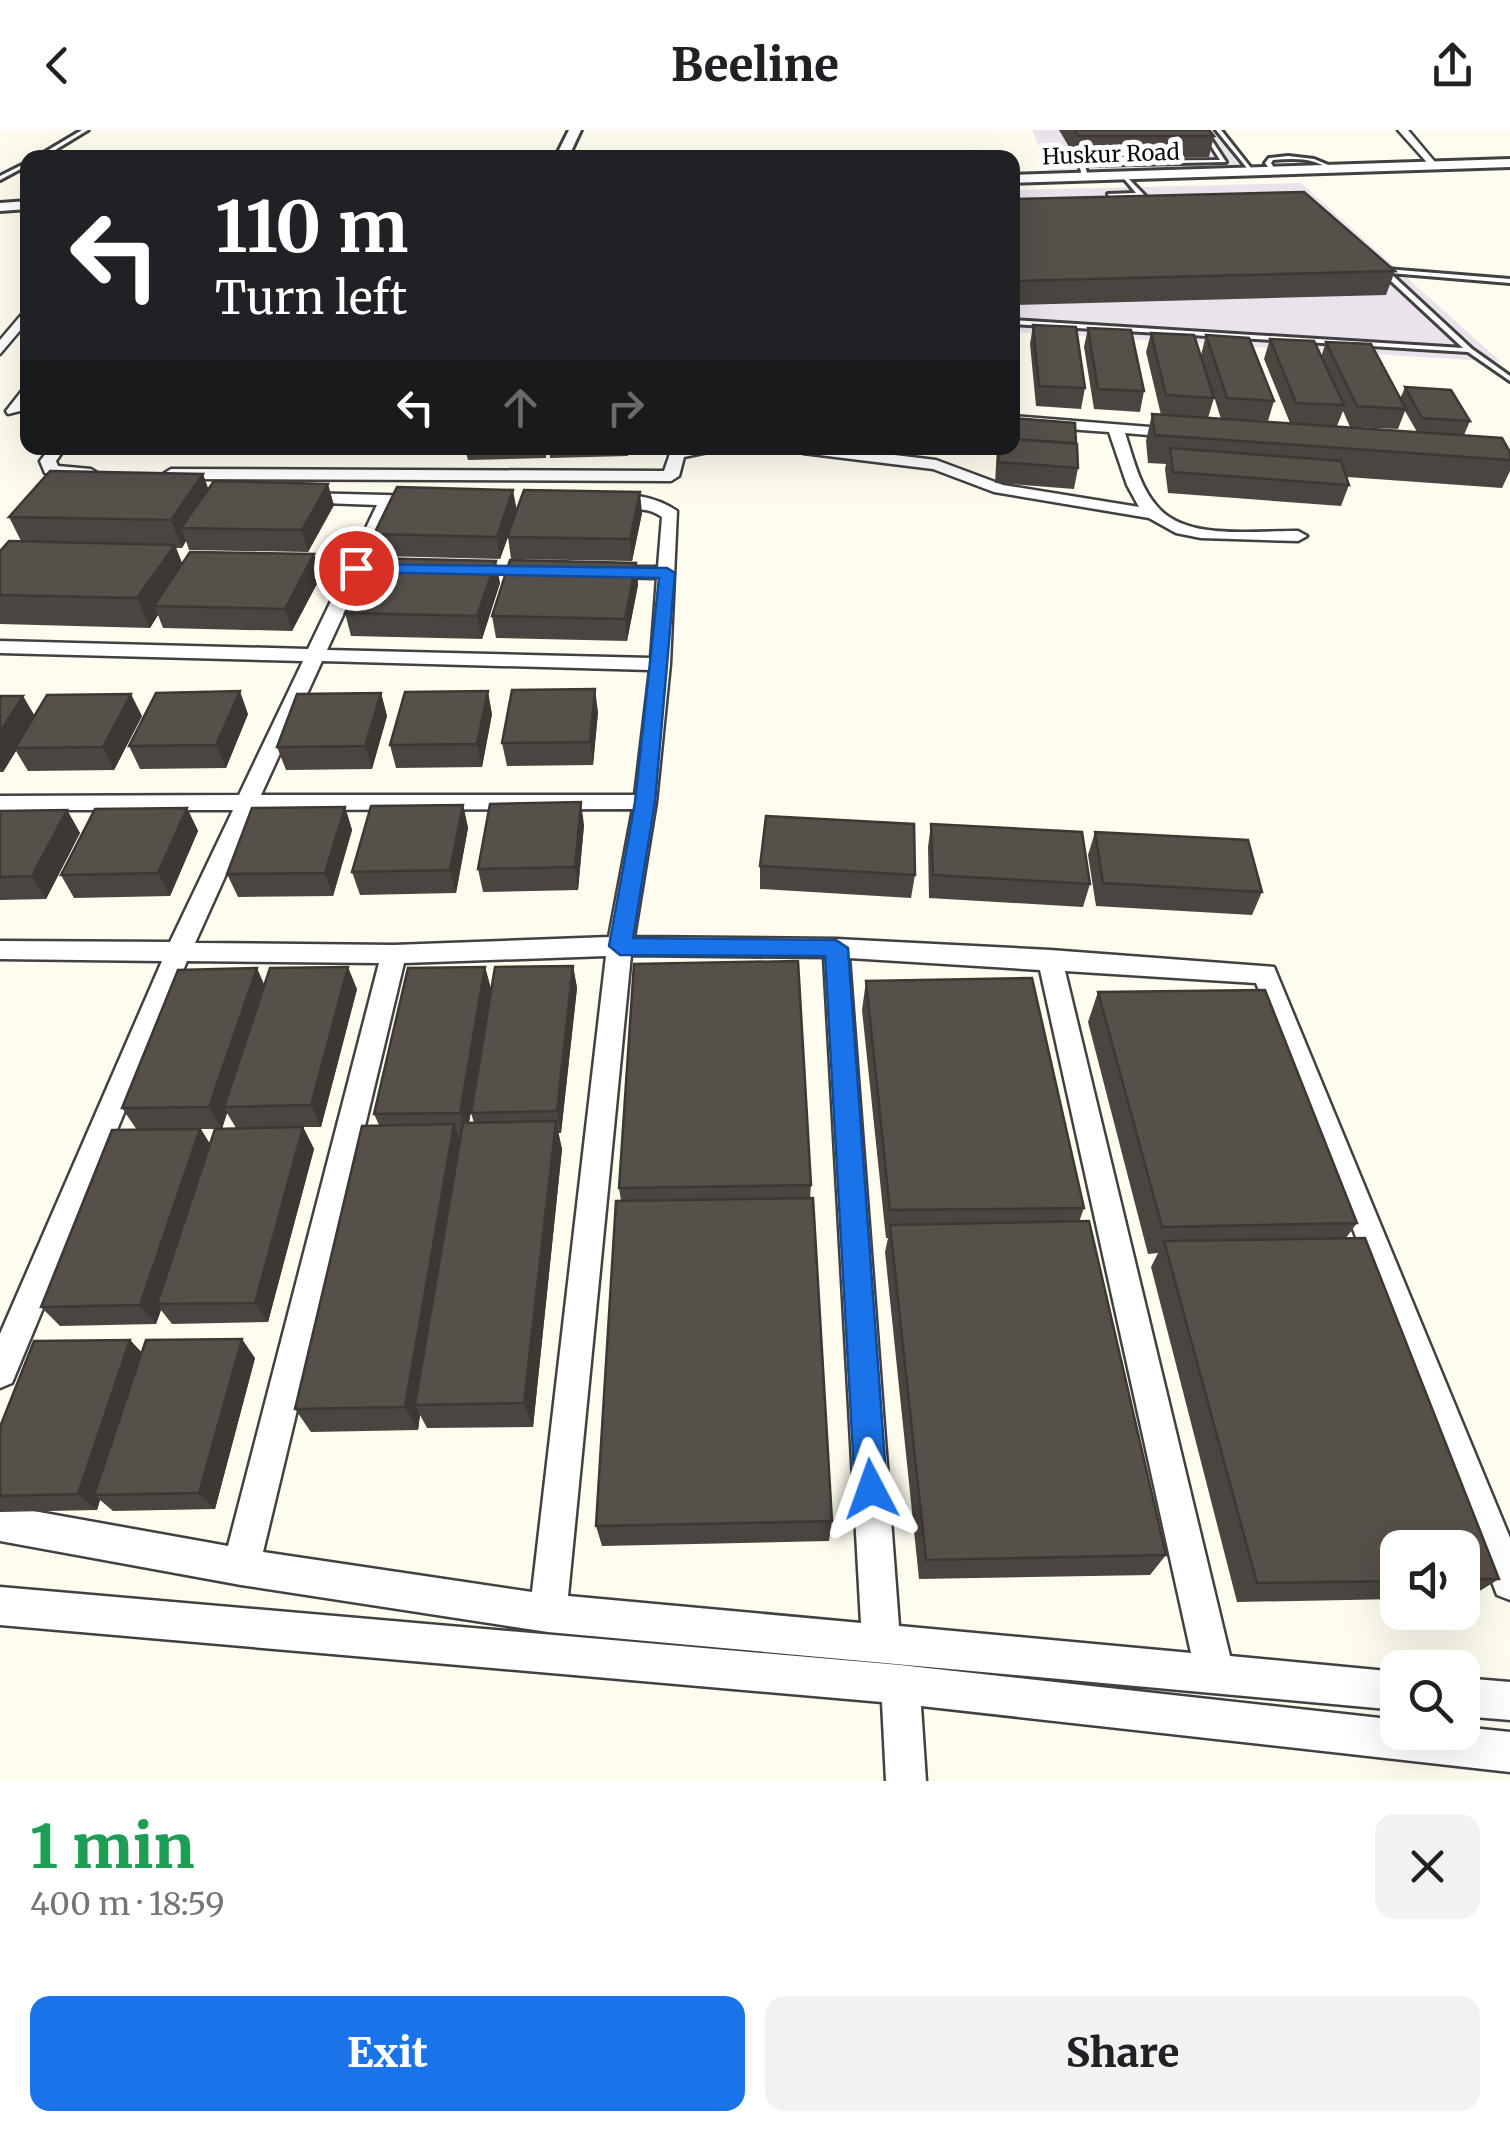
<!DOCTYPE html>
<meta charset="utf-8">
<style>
:root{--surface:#fff;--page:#f2f2f2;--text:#202124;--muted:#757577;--accent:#1a73e8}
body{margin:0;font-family:Merriweather,serif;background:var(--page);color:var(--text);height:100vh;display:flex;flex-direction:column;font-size:38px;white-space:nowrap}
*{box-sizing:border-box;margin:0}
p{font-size:32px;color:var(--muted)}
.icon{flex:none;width:55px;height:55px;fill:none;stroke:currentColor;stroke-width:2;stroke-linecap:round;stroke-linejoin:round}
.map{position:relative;height:1651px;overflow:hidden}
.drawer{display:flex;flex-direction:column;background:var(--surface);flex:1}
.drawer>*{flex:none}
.top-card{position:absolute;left:20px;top:20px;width:1000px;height:305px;border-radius:20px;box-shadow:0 10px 40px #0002;background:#202124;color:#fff;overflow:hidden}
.tools{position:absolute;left:1380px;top:1400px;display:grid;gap:20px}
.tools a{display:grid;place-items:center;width:100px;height:100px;border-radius:20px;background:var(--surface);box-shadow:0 10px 40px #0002;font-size:50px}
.pin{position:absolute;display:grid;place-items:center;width:85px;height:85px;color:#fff;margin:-42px;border:5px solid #fff;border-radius:50%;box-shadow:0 2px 10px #0007}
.me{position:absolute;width:110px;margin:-55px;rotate:356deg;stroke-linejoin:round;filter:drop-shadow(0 0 8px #0008)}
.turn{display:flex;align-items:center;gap:35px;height:210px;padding:0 30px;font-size:45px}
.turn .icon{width:130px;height:130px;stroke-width:2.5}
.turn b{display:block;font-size:70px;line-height:85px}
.lanes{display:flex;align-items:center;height:95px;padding:0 30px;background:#0003;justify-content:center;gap:50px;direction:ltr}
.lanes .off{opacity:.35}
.round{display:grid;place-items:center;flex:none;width:105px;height:105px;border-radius:20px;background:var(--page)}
.headline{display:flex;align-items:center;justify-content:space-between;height:170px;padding:0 30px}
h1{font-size:60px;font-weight:800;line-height:75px;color:#1e9e55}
.cta{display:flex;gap:20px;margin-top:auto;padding:20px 30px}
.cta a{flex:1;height:115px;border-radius:20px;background:var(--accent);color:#fff;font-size:40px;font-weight:800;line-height:115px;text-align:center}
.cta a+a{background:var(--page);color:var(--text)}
header{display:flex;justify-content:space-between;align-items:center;height:130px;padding:0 30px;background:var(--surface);font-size:45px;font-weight:800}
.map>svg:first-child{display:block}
.industrial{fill:#ebe3ec}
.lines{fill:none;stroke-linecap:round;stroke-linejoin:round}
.service-casing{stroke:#414141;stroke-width:6}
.minor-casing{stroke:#414141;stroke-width:5}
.tertiary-casing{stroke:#414141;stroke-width:6}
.service{fill:#fff;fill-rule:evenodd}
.minor{fill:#fff;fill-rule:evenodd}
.tertiary{fill:#fff;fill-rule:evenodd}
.wall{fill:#4a4540;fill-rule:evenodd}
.shaded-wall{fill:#3c3834}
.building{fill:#56504b;stroke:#3c3834;stroke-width:2.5}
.route{fill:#1a73e8;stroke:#114b97;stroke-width:2.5}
.labels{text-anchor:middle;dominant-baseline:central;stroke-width:10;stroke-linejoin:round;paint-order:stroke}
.far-street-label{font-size:22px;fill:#0e0e0e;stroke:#fff}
</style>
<header><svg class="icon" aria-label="back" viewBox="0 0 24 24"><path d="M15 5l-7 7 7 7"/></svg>Beeline<svg class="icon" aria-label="share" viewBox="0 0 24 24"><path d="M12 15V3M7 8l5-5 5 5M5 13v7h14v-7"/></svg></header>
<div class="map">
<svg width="1510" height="1651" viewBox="0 0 1510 1651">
<rect width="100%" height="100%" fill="#fefcef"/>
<path class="industrial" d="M1032,0H1223L1252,37L1049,41Z
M1301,53L1501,232L1013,202L1012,60Z"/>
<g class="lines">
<defs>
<path id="service" d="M82,0H88L42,28H35Z
M1201,0H1205L1226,32L1085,35L1088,47L1085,49L1082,47L1079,33L1082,31L1220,30Z
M1216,0H1221L1255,43H1251Z
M1288,26L1314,29L1338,39C1330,39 1323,35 1315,32C1301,28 1287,29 1273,30L1271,33L1276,41L1273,43L1265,33L1269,28Z
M28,32V35L0,50V46Z
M1121,45H1125L1155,76V78H1151L1139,66L1113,67L1117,75L1112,79H1108L1111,75L1108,64L1136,63Z
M1379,135L1386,139L1510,149V153L1390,143L1472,219L1510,246V251L1468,222L1012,194V190L1463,218L1377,138Z"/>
<path id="minor" d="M1398,0H1408L1440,38H1432Z
M28,177V191L0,224V210Z
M28,253V270L20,281L8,284L6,281Z
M1012,286L1187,300L1190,303L1182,308L1125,303C1133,327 1139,355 1156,375C1185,412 1256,400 1298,401L1307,406L1298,411L1201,408L1176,403L1149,388L994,362L933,339L803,323L795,318H836L936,330L1003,355L1139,377L1127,355L1109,302L1012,295Z
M50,318H65L56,331L58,336L91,339L99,344L91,349L45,343L40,331Z
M672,318H727L684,327L679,346L671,351L171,349L163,344L171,339L664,341Z
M302,363L426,366L434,371L426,376L393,375L366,434L376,439L362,444L327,520L651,528L657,448L602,447L593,442L602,437H658L662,387C644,373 620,384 603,372C623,358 658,368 677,381L670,534L656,672L634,807L836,809L1050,820L1274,837L1510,1408V1470L1497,1465L1492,1452L1256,853L1065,841L1230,1526L1398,1542V1580L548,1502L241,1455L0,1411V1375L228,1416L379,833L187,831L12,1253L0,1258V1204L162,831L0,829V811L170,812L233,680H0V666L239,665L303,531L0,523V511L308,519L344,444L287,442L278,437L287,432L349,433L377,375L296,372L294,368ZM322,531L650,540L635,665H261ZM633,679L609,807L394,815L195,813L255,680ZM631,825L824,827L861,1493L568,1466ZM606,826L532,1462L263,1422L404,833ZM849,828L1040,840L1191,1523L899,1496Z
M0,1457L900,1535L1398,1590V1602H1462V1597L1510,1602V1642L921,1576L926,1651H886L882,1572L0,1495Z
M1462,1548L1510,1552V1590L1462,1586Z"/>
<path id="tertiary" d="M569,0H581L568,28H555Z
M1510,29V37L1012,53V45Z
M28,71V79L0,81V73Z"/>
</defs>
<use href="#service" class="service-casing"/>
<use href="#minor" class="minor-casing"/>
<use href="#tertiary" class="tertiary-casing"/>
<use href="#service" class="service"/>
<use href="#minor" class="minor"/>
<use href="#tertiary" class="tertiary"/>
</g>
<path class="wall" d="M1059,0H1209L1214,6L1209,27H1075Z
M1012,69L1395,141L1386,165L1012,175Z
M1012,192L1016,253L1013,273H1012Z
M1033,195L1085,258L1081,279L1036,276L1030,214Z
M1088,198L1144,261L1140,282L1094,279L1084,217Z
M1151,203L1214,268L1208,288L1221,289L1201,225L1206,205L1274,271L1268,291L1225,289L1417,302L1405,281L1398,299L1350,297L1343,281L1337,296L1290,293L1264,229L1270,209L1321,227L1326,212L1400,269L1405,257L1470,291L1464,305L1510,322V341L1502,358L1347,347L1349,355L1341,376L1168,363L1165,339L1166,334L1148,333L1146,311L1152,284L1161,285L1146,222Z
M465,318H547L546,328L468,330Z
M549,318H629L628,326L550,328Z
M997,318H1012L1078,338L1074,359L995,353Z
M203,344L208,359L334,375L308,422L189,420L186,411L182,418H176L182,434L321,446L292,501L163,498L158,485L150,498L0,494V421L21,411L9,387Z
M516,381L642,383L632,431L511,429L508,407L500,429L380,426L374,404Z
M636,433L638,455L627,511L496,508L492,486Z
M500,453L482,509L351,506L345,483Z
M381,563L387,586L372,639L286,640L277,617Z
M0,566H23L34,586H142L114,640L28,641L16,621L3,642H0Z
M598,582L593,635L507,636L502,613Z
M248,584L226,638L140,639L129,616Z
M492,584L482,637L396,638L390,615Z
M463,675L468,698L456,763L360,765L352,742Z
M345,677L352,700L333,766L238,767L227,744Z
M187,678L198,701L170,766L74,768L61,745Z
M67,680L80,703L46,769L0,770V681Z
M931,694L1090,754L1083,777L929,768L928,717Z
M584,695L578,760L483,762L478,739Z
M1095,702L1262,762L1252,785L1096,776L1088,725Z
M760,736L915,745L911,768L760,759Z
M573,836L577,858L561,1003H558L562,1019L533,1297L427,1298L420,1285L418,1300L311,1302L295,1279L379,995L374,984L485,837L491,859L469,993H474L471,983Z
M866,851L1084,1078L1079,1092L1166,1425L1150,1445L919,1449L885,1122L888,1108H886L862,880Z
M264,854L357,859L321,997H303L314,1019L268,1192L172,1194L161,1180L156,1194L60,1196L41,1177L137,1000L122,978ZM227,983L236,998H222ZM201,999H215L210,1014Z
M1098,862L1357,1093L1346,1108L1499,1449L1470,1467H1462V1418H1398V1469L1237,1472L1151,1137L1158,1123L1148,1124L1088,892Z
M811,1055L810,1068L832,1391L829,1411L602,1416L596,1396L621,1071L619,1058Z
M130,1210L142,1223L255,1228L215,1379L113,1381L100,1370L97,1380L0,1382V1297Z"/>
<path class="shaded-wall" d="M203,344L213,372L181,398L186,411L182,418L171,390Z
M328,354L334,375L308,422L302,400Z
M513,360L517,381L500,429L497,407Z
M640,362L642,383L632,431L630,409Z
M175,415L186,443L154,476L158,485L150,498L137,468Z
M314,424L321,446L292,501L285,479Z
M496,431L500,453L482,509L477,486Z
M636,433L638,455L627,511L625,489Z
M595,559L598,582L593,635L590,612Z
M240,561L248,584L226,638L216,615Z
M488,561L492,584L482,637L477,614Z
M381,563L387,586L372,639L365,616Z
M131,564L142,586L114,640L103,617Z
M23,566L36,588L15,618L16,621L3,642L0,637V602Z
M581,672L584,695L578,760L575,737Z
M463,675L468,698L456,763L450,740Z
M345,677L352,700L333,766L325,743Z
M187,678L198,701L170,766L158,743Z
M67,680L80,703L46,769L32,746Z
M573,836L577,858L561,1003L557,981Z
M348,837L357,859L321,997L311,975Z
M485,837L491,859L467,1005L460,983Z
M257,838L267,861L224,977L227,983L222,999L209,977Z
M556,991L562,1019L533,1297L524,1273Z
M454,994L464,1023L415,1275L420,1285L418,1300L405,1277Z
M303,997L314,1019L268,1192L255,1173Z
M200,999L214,1020L157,1174L161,1180L156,1194L140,1175Z
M242,1209L255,1228L215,1379L199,1363Z
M130,1210L147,1228L94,1365L100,1370L97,1380L78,1364Z"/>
<path class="building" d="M1075,0H1209L1214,6H1078Z
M1304,62L1395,141L1012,151V69Z
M1013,192L1016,253H1012Z
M1033,195L1076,197L1085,258L1039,256Z
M1088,198L1131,200L1144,261L1098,259Z
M1151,203L1194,205L1214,268L1166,265Z
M1206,205L1249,208L1274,271L1227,268Z
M1270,209L1314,211L1344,275L1296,273Z
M1326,212L1371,214L1406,279L1357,276Z
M1405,257L1451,260L1470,291L1422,288Z
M1152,284L1502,308L1510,322V330L1155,305Z
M1012,288L1075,293L1076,313L1012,309Z
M1012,309L1077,314L1078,338L998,332L999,318H1012Z
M1170,318L1341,331L1349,355L1173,342Z
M50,341L203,344L171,390L9,387Z
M214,351L328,354L302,400L181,398Z
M397,357L513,360L497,407L374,404Z
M524,360L640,362L630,409L507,407Z
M9,411L175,415L137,468L0,465V421Z
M190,422L314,424L285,479L154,476Z
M371,428L496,431L477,486L345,483Z
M510,430L636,433L625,489L492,486Z
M595,559L590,612L502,613L512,560Z
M240,561L216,615L129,616L156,563Z
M488,561L477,614L390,615L405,562Z
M381,563L365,616L277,617L297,564Z
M131,564L103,617L15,618L47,565Z
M0,566H23L0,602Z
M581,672L575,737L478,739L490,674Z
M463,675L450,740L352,742L371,676Z
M345,677L325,743L227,744L252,678Z
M187,678L158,743L61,745L95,679Z
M67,680L32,746L0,747V681Z
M766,686L914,694L915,745L760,736Z
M931,694L1082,702L1090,754L933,745Z
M1095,702L1248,710L1262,762L1103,753Z
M798,831L811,1055L619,1058L634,834Z
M573,836L557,981L471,983L495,837Z
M348,837L311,975L224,977L270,838Z
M485,837L460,983L374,984L408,838Z
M257,838L209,977L122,978L178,840Z
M1032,848L1084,1078L890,1080L866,851Z
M1265,860L1357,1093L1162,1097L1098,862Z
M556,991L524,1273L415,1275L463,993Z
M454,994L405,1277L295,1279L362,996Z
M303,997L255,1173L157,1174L215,999Z
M200,999L140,1175L41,1177L112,1000Z
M813,1068L832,1391L596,1396L616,1071Z
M1089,1091L1166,1425L926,1430L890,1095Z
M1365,1108L1499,1449H1462V1418H1398V1451L1257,1453L1164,1111Z
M242,1209L199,1363L94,1365L146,1210Z
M130,1210L78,1364L0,1366V1297L34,1211Z"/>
<path class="route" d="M356,434L667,438L675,443L655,672L633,808L836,810L848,818L887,1359L882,1370L871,1375L860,1370L855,1359L825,826L620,825L609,816L635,672L659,448L350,442L348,438Z"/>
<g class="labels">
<g class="far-street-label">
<text transform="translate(1111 24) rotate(-2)">Huskur Road</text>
</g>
</g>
</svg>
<div class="tools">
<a><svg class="icon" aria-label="sound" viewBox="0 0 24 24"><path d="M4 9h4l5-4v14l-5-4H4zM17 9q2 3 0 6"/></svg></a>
<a><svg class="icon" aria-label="search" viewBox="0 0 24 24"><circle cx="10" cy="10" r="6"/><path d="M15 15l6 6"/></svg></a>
</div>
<div class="pin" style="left:356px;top:438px;background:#d93025"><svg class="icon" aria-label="arrive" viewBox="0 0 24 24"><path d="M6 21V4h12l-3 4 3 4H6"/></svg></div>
<svg class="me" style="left:871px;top:1359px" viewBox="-20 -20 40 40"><path d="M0-17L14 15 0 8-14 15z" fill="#1a73e8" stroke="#fff" stroke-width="4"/></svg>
<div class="top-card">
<div class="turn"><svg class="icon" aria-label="left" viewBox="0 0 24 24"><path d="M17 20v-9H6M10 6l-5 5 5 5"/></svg><div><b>110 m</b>Turn left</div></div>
<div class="lanes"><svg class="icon" aria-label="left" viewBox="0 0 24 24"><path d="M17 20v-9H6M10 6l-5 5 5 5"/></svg><svg class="icon off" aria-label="ahead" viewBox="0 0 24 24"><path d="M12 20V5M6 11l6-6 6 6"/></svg><svg class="icon off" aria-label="right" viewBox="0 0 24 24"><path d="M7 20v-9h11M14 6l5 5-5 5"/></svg></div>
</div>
</div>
<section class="drawer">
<div class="headline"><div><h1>1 min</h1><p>400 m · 18:59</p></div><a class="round"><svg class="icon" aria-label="close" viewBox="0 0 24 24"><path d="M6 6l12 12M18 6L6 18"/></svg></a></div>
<div class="cta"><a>Exit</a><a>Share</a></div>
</section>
